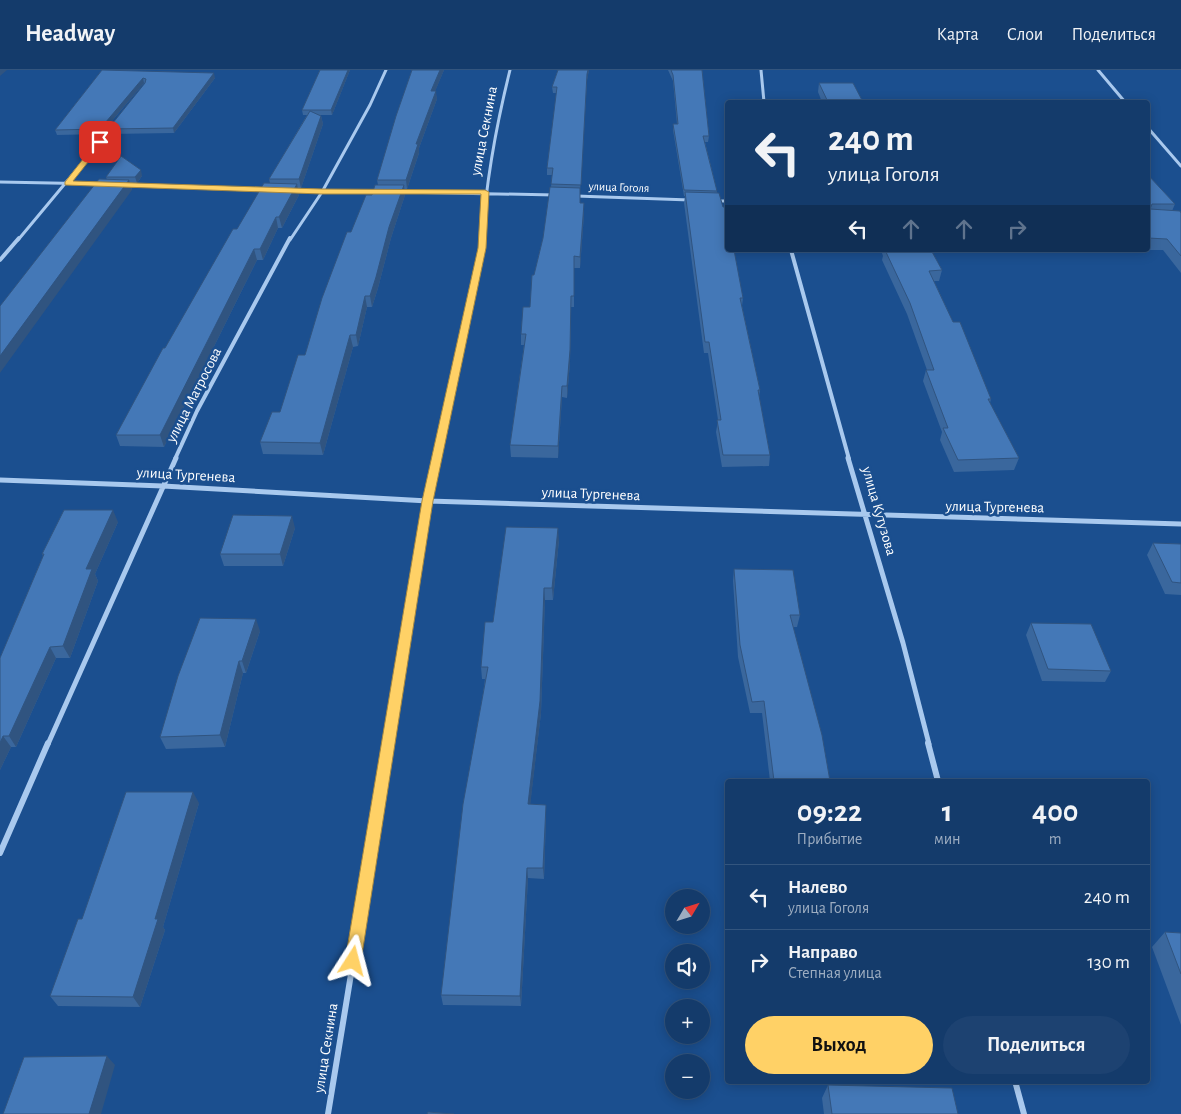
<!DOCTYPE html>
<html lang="ru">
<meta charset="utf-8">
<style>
:root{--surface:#143b6b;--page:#1d4271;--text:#f1f3f6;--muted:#9dadc1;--line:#33557e;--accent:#ffd166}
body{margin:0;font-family:"Alegreya Sans",sans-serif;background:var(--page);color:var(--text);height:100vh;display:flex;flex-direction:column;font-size:19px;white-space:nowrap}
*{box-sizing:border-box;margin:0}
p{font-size:16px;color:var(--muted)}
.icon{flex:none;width:28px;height:28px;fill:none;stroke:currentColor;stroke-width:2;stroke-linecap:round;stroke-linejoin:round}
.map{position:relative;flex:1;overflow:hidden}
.side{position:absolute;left:725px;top:709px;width:425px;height:305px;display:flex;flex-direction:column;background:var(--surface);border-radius:5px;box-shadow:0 2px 12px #0003,0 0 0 1px var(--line)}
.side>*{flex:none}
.banner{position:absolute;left:725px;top:30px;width:425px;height:152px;border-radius:5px;box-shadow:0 2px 12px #0003,0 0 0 1px var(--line);background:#143b6b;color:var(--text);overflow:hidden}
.needle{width:32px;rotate:52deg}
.controls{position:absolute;left:665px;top:819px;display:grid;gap:10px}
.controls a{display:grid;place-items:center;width:45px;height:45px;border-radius:50%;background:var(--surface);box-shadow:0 2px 12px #0003,0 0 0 1px var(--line);font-size:25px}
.pin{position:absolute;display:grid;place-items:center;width:42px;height:42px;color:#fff;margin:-21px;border-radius:10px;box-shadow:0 2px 8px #0006}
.me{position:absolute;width:55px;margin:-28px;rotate:9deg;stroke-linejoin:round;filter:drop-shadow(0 0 4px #0008)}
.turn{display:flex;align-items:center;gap:18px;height:105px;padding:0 20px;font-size:22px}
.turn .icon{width:65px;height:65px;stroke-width:2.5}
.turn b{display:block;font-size:35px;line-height:42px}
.lanes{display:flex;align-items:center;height:48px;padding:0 20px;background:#0003;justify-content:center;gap:25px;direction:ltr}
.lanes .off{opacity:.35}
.eta{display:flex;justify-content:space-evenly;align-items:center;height:85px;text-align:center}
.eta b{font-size:30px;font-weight:700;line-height:35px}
.primary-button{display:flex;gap:10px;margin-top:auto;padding:10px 20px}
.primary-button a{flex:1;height:58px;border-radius:30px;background:var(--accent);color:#111;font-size:20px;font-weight:700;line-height:58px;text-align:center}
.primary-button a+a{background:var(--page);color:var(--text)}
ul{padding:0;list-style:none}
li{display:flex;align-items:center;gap:15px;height:65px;padding:0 20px;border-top:1px solid var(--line)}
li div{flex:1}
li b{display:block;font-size:19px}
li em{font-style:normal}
header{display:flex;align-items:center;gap:30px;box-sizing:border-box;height:70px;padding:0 25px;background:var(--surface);border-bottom:1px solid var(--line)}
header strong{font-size:24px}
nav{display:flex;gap:28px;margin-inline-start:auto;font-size:18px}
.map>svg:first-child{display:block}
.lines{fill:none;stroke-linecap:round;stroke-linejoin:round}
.minor-far3{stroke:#a9c9ee;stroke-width:3}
.minor-far2{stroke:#a9c9ee;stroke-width:4}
.minor-far1{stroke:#a9c9ee;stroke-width:5}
.minor{stroke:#a9c9ee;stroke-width:6}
.wall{fill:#3a679d}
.shaded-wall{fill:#305480}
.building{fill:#4478b7;stroke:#305480}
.route{fill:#ffd166;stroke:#a68842}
.labels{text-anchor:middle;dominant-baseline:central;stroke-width:5;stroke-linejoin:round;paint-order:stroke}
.far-street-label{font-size:12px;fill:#fff;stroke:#1b4f8f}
.street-label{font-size:15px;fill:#fff;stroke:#1b4f8f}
</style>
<header>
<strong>Headway</strong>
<nav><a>Карта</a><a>Слои</a><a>Поделиться</a></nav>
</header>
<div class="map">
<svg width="1181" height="1044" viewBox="0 0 1181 1044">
<rect width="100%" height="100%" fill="#1b4f8f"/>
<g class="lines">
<path class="minor-far3" d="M761,0L764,32
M1098,0L1125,32
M1148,58L1181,96
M0,112L102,114
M126,115L267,120
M293,121L377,122
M398,122L555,125
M576,126L690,130
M716,131H728
M18,170L113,56
M290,170L322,122L370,35L386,0
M482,170C486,112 496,56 510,0"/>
<path class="minor-far2" d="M791,180L849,389
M0,190L19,168
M175,389L197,341L290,168
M437,389L483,168"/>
<path class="minor-far1" d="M848,388L903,573L929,674
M0,410L163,416L428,431L1181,454
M48,674L176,388
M388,674L428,431L437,388"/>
<path class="minor" d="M928,673L938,711
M0,783L48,673
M1015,1011L1024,1044
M328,1044L389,673"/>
</g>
<path class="wall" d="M102,0L215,8L174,63L110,64L108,59L145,13H144L101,64L57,65L55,60Z
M320,0H350L332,45H319L321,46L323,54L301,118H297L299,125L282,158H278L263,190H257L164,377L120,376L116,365L165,278L237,159L270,113L269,109L307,45H303L302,40Z
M412,0H444L435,21L437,29L419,78V83L407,119H404L405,125L391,168L378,218L372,237H367L358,276L353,277L323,385L263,384L260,372L280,342L305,285L351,162L378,115L377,110Z
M558,0H589L587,10L580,122V133L584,144L580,198H574V237H571L570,292L567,328L562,327L558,388L511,387L510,375L524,275H521V264L530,237L534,205L543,168L551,117L552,105H547V98L557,23H553L552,17Z
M668,0H702L709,66L708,72H705L743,228L742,236L760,320L759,327L770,385L769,396L722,397L716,362L718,350L708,283H704L684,133L685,126H684L673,60V54H677L673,11Z
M819,13L863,32H822L818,22Z
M1148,105L1175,134L1172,141L1181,143V203L1163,180H1148Z
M142,106L137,113H130L132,120L107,110L106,107Z
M881,180H931L942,200L939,211H934L953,252L991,329L990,333L1019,388L1014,400L954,402L940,370L942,362L923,311L926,300H927L907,244L882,190L883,186Z
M118,452L95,504L98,511L70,588H56L16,677H11L0,700V588L43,486L42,484Z
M295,458L283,496H224L220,484Z
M559,470L553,530H545L541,643L530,734L546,735V746L544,809L528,808L521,936L443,935L441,925L485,609H482L481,597L493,552Z
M1153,473L1181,474V525L1165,524L1147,485Z
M734,499L800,545L797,557H793L830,711H770L762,643H750L738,587L733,511Z
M1031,553L1111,601L1105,612L1042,611L1026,565Z
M260,561L246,603H243L225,677L166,679L160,667Z
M199,733L163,857L165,860L140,937L58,936L50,926Z
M1165,862L1181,863V955L1152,877Z
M828,1015L958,1044H824L822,1028Z"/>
<path class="shaded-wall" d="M0,0H7L0,6Z
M348,0H350L332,45L331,40Z
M440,0H444L432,29L431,21Z
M588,0H589L587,10L581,122L587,4Z
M214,3L215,8L174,63L173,58Z
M143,8L144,13L101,64L100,59Z
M436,21L437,29L419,78V83L407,119L406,110L416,74Z
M321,46L323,54L301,118L299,109Z
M141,100L142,106L137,113L135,107Z
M129,110L132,120L0,303V286Z
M297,114L299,125L282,158L279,147Z
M404,115L405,125L391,168L378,218L372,237L370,226L389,157Z
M584,133V144L580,198V187Z
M276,147L278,158L263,190L260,179Z
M254,179L257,190L164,377L160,365Z
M365,226L367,237L358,276L356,265Z
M571,237L570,292L567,328V316Z
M350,265L353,277L323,385L320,373Z
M562,316V327L558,388V376Z
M113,440L118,452L95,504L98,511L70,588L63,576L86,499Z
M292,446L295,458L283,496L280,484Z
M558,458L559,470L553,530L552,518Z
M544,518L545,530L541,643L529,746L528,734Z
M256,549L260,561L246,603L242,591Z
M50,577L56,588L16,677L9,666Z
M239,591L243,603L225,677L220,665Z
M3,666L11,677L0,700V673Z
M193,722L199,733L163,857L165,860L140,937L133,927L155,849Z
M546,735V746L544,809L543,798Z
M527,798L528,808L521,936L520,926Z
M107,986L115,995L101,1044H89Z"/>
<path class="building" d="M102,0L214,3L173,58L108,59L145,13L146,9L143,8L100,59L55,60Z
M320,0H348L331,40H302Z
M412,0H440L431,21H436L416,74H418L406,110H377L396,46Z
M558,0H588L587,4L581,115L551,114L553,98H547L557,17H552Z
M671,0H702L709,66H703L717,121L684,120L673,54H678L673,5Z
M819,13H853L863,32H828Z
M310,41L321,46L299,109H269Z
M121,86L141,100L135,107H106Z
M1148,105L1175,134H1152L1150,139L1180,141L1181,143V186L1167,169L1148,168Z
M99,109L129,110L0,286V236Z
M264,113L297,114L279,147H276L260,179H254L160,365H116L163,278H165L233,159H237Z
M375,115H404L389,157L376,207L370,226H365L356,265H350L320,373L260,372L272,342H280L298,285H305L322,228L347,162H351L366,125H372Z
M550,117L580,118V133H584L580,187L574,186V226H571L570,280L567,316H562L558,376L510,375L526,264H521L523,237H530L532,205H534L543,168Z
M685,122L719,123L723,137H726L728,144V180H734L743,228H740L760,320H758L770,385H723L717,350H721L709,272H705Z
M885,180H931L942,200L929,201L953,252H960L991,329H988L1019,388L958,390L943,358H948L926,300H934L910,233Z
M64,440H113L86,499H92L63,576L50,577L9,666H3L0,673V588L44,484H42Z
M233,445L292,446L280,484H220Z
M506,457L558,458L552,518H544L540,631L528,734L546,735L543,798H527L520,926L441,925L463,734L488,597H481L485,552H493Z
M1153,473L1181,474V513L1172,512Z
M734,499L793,500L800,545H790L822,665L830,711H774L764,631L752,632L740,575Z
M200,548L256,549L242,591H239L220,665L160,667L178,606Z
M1031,553L1091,554L1111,601L1048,599Z
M126,722H193L155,849H158L133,927L50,926L78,849H82Z
M1165,862L1181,863V904Z
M107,986L89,1044H3L24,987Z
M828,1015L952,1018L958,1044H832Z
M428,1042L454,1044H427Z"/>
<path class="route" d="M98,70L104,72L73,111L322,119L485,120L489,122L486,178L433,431L361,891L358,896L353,898L348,896L345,891L422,431L478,178L481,124H322L65,115V112Z"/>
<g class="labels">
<g class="far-street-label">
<text transform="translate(619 117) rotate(2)">улица Гоголя</text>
</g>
<g class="street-label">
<text transform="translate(484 61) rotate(-79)">улица Секнина</text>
<text transform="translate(194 325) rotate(-63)">улица Матросова</text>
<text transform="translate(186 405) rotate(3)">улица Тургенева</text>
<text transform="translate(591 424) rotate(2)">улица Тургенева</text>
<text transform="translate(995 437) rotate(1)">улица Тургенева</text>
<text transform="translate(879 441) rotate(74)">улица Кутузова</text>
<text transform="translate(326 978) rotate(-81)">улица Секнина</text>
</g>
</g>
</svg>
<div class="controls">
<a><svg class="needle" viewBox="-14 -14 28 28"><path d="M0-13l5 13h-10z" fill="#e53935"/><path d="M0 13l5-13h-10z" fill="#9dadc1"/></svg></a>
<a><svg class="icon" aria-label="sound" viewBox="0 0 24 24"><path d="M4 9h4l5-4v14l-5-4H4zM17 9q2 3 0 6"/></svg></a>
<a>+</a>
<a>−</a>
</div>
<div class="pin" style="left:100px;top:72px;background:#d93025"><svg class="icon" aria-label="arrive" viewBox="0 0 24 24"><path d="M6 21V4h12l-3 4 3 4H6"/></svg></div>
<svg class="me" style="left:353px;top:891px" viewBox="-20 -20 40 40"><path d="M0-17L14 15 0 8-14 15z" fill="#ffd166" stroke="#fff" stroke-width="4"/></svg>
<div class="banner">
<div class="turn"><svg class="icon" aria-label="left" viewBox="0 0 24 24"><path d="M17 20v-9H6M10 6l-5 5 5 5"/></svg><div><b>240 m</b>улица Гоголя</div></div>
<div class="lanes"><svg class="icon" aria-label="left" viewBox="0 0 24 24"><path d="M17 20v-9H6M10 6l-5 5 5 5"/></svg><svg class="icon off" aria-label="ahead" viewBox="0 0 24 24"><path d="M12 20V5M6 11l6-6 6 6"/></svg><svg class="icon off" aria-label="ahead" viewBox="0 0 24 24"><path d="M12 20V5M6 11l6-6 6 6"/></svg><svg class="icon off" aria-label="right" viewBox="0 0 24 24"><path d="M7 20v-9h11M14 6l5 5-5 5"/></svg></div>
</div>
<section class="side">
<div class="eta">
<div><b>09:22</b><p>Прибытие</p></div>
<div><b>1</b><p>мин</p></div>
<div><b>400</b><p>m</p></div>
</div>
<ul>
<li><svg class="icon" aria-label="left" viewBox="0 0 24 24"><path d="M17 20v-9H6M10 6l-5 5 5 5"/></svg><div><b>Налево</b><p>улица Гоголя</p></div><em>240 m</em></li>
<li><svg class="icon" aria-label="right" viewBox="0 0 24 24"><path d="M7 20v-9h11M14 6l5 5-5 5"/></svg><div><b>Направо</b><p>Степная улица</p></div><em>130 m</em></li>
</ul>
<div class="primary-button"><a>Выход</a><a>Поделиться</a></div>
</section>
</div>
